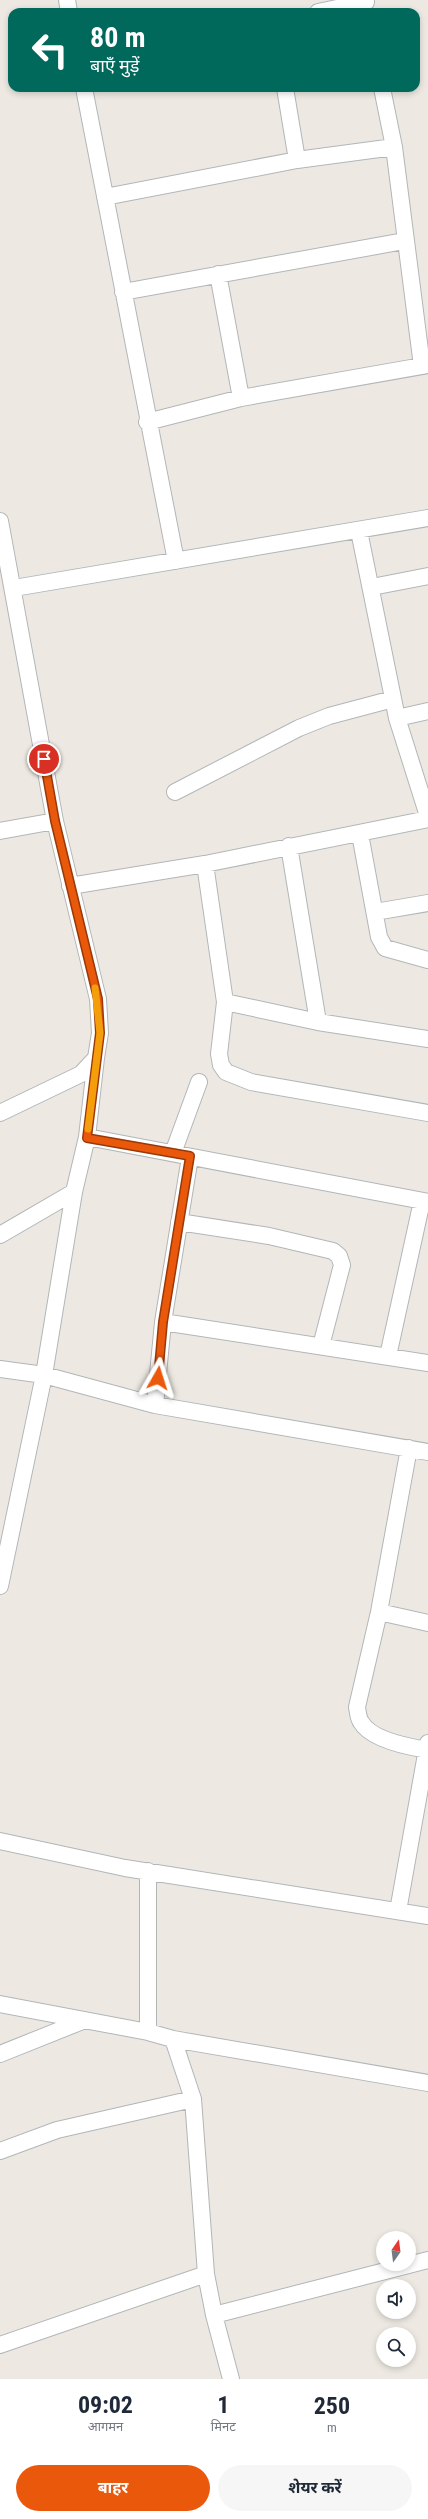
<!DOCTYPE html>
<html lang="hi">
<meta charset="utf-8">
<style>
:root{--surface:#fff;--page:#f6f6f7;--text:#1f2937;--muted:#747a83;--accent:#ea580c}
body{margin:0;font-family:"Roboto Condensed","Noto Sans Devanagari",sans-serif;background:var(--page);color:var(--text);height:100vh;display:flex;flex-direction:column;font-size:15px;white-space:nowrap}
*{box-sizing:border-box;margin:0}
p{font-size:13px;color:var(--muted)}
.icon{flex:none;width:22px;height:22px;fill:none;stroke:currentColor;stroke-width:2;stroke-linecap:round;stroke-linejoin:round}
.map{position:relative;height:2379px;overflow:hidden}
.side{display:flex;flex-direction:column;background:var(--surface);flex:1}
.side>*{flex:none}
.top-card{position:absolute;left:8px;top:8px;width:412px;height:84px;border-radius:12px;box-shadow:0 2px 6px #0003;background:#00695c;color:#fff;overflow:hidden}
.needle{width:26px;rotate:14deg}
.tools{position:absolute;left:376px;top:2231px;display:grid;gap:8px}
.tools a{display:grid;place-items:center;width:40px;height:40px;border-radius:50%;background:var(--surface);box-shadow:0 2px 6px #0003;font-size:20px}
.pin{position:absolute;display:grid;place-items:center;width:34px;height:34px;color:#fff;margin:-17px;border:2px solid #fff;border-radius:50%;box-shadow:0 1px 4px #0007}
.me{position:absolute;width:44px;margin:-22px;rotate:6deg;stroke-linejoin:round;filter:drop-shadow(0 0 3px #0008)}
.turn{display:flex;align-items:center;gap:14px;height:84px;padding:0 16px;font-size:18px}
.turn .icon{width:52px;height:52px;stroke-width:2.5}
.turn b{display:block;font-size:28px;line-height:34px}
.eta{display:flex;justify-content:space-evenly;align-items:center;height:68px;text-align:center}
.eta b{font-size:24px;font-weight:700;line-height:28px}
.action{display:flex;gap:8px;margin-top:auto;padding:8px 16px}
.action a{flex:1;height:46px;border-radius:24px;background:var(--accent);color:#fff;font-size:16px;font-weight:700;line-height:46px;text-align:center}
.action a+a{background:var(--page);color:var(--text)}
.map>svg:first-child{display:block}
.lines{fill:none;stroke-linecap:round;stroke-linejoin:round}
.street-casing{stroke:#b2b6b9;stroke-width:18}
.street{stroke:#fff;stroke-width:16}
.route-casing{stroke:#983908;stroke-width:10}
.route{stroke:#ea580c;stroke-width:7}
.slow{stroke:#f59e0b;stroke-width:7}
</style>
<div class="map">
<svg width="428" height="2379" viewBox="0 0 428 2379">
<rect width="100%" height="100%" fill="#ede9e2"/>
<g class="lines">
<defs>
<path id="street" d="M67,0L69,12
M318,12L366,2
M84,88L176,561
M285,88L297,160
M382,88L394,147L422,366
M105,197L297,160L394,147
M218,274L241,398
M123,292L404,241
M147,422L241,398L428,365
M0,521L55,821L98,999L100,1033L96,1058L81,1074L0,1113
M359,531L397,718L428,816
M372,587L428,576
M14,588L428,518
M397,718L428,711
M175,792L299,728L329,716L393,699
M0,831L55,821
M360,834L379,937L385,948L428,960
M289,846L318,1022
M205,864L225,1002L219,1054L221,1065L226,1072L251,1082L428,1113
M70,886L205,864L428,819
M375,912L428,903
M225,1002L318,1022L428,1039
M87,1137L428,1202
M173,1153L199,1082
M179,1222L269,1236L333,1251L339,1256L342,1265L321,1346
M0,1235L74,1192
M163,1322L428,1363
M388,1356L422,1201
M0,1369L44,1375L155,1405L428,1452
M155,1405L163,1322L190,1157
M409,1448L379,1612L357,1707C358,1712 358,1718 361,1722C371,1740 409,1747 428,1750
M0,1586L44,1375L74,1192L87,1137L96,1058
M379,1612L428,1623
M0,1841L125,1868L428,1916
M398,1911L428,1743
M0,2004L148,2032L173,2039L428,2083
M148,2032V1871
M173,2039L193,2099L206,2274L214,2315L231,2379
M0,2054L85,2020
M0,2151L57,2130L193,2099
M214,2315L428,2260
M0,2345L206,2274"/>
</defs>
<use href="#street" class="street-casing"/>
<use href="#street" class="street"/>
</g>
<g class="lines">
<defs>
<path id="route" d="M44,759L55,821L98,999L100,1033L87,1138L190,1156L163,1322L158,1378"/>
</defs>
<use href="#route" class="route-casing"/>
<use href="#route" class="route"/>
<path class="slow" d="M88,1129L100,1033L95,988"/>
</g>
</svg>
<div class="tools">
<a><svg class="needle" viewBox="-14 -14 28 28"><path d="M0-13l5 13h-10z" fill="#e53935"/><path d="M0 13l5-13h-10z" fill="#747a83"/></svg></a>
<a><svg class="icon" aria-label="sound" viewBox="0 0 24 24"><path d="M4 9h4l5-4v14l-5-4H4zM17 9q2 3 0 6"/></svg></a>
<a><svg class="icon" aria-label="search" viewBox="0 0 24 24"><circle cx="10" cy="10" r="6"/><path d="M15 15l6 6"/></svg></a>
</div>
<div class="pin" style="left:44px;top:759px;background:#d93025"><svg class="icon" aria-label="arrive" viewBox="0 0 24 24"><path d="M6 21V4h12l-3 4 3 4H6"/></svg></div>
<svg class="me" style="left:158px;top:1378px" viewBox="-20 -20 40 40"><path d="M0-17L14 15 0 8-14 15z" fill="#ea580c" stroke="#fff" stroke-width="4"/></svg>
<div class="top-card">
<div class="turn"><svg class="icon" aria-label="left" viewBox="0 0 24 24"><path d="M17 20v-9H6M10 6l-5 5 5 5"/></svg><div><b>80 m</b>बाएँ मुड़ें</div></div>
</div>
</div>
<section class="side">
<div class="eta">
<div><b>09:02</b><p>आगमन</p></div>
<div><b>1</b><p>मिनट</p></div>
<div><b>250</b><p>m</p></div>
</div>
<div class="action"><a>बाहर</a><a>शेयर करें</a></div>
</section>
